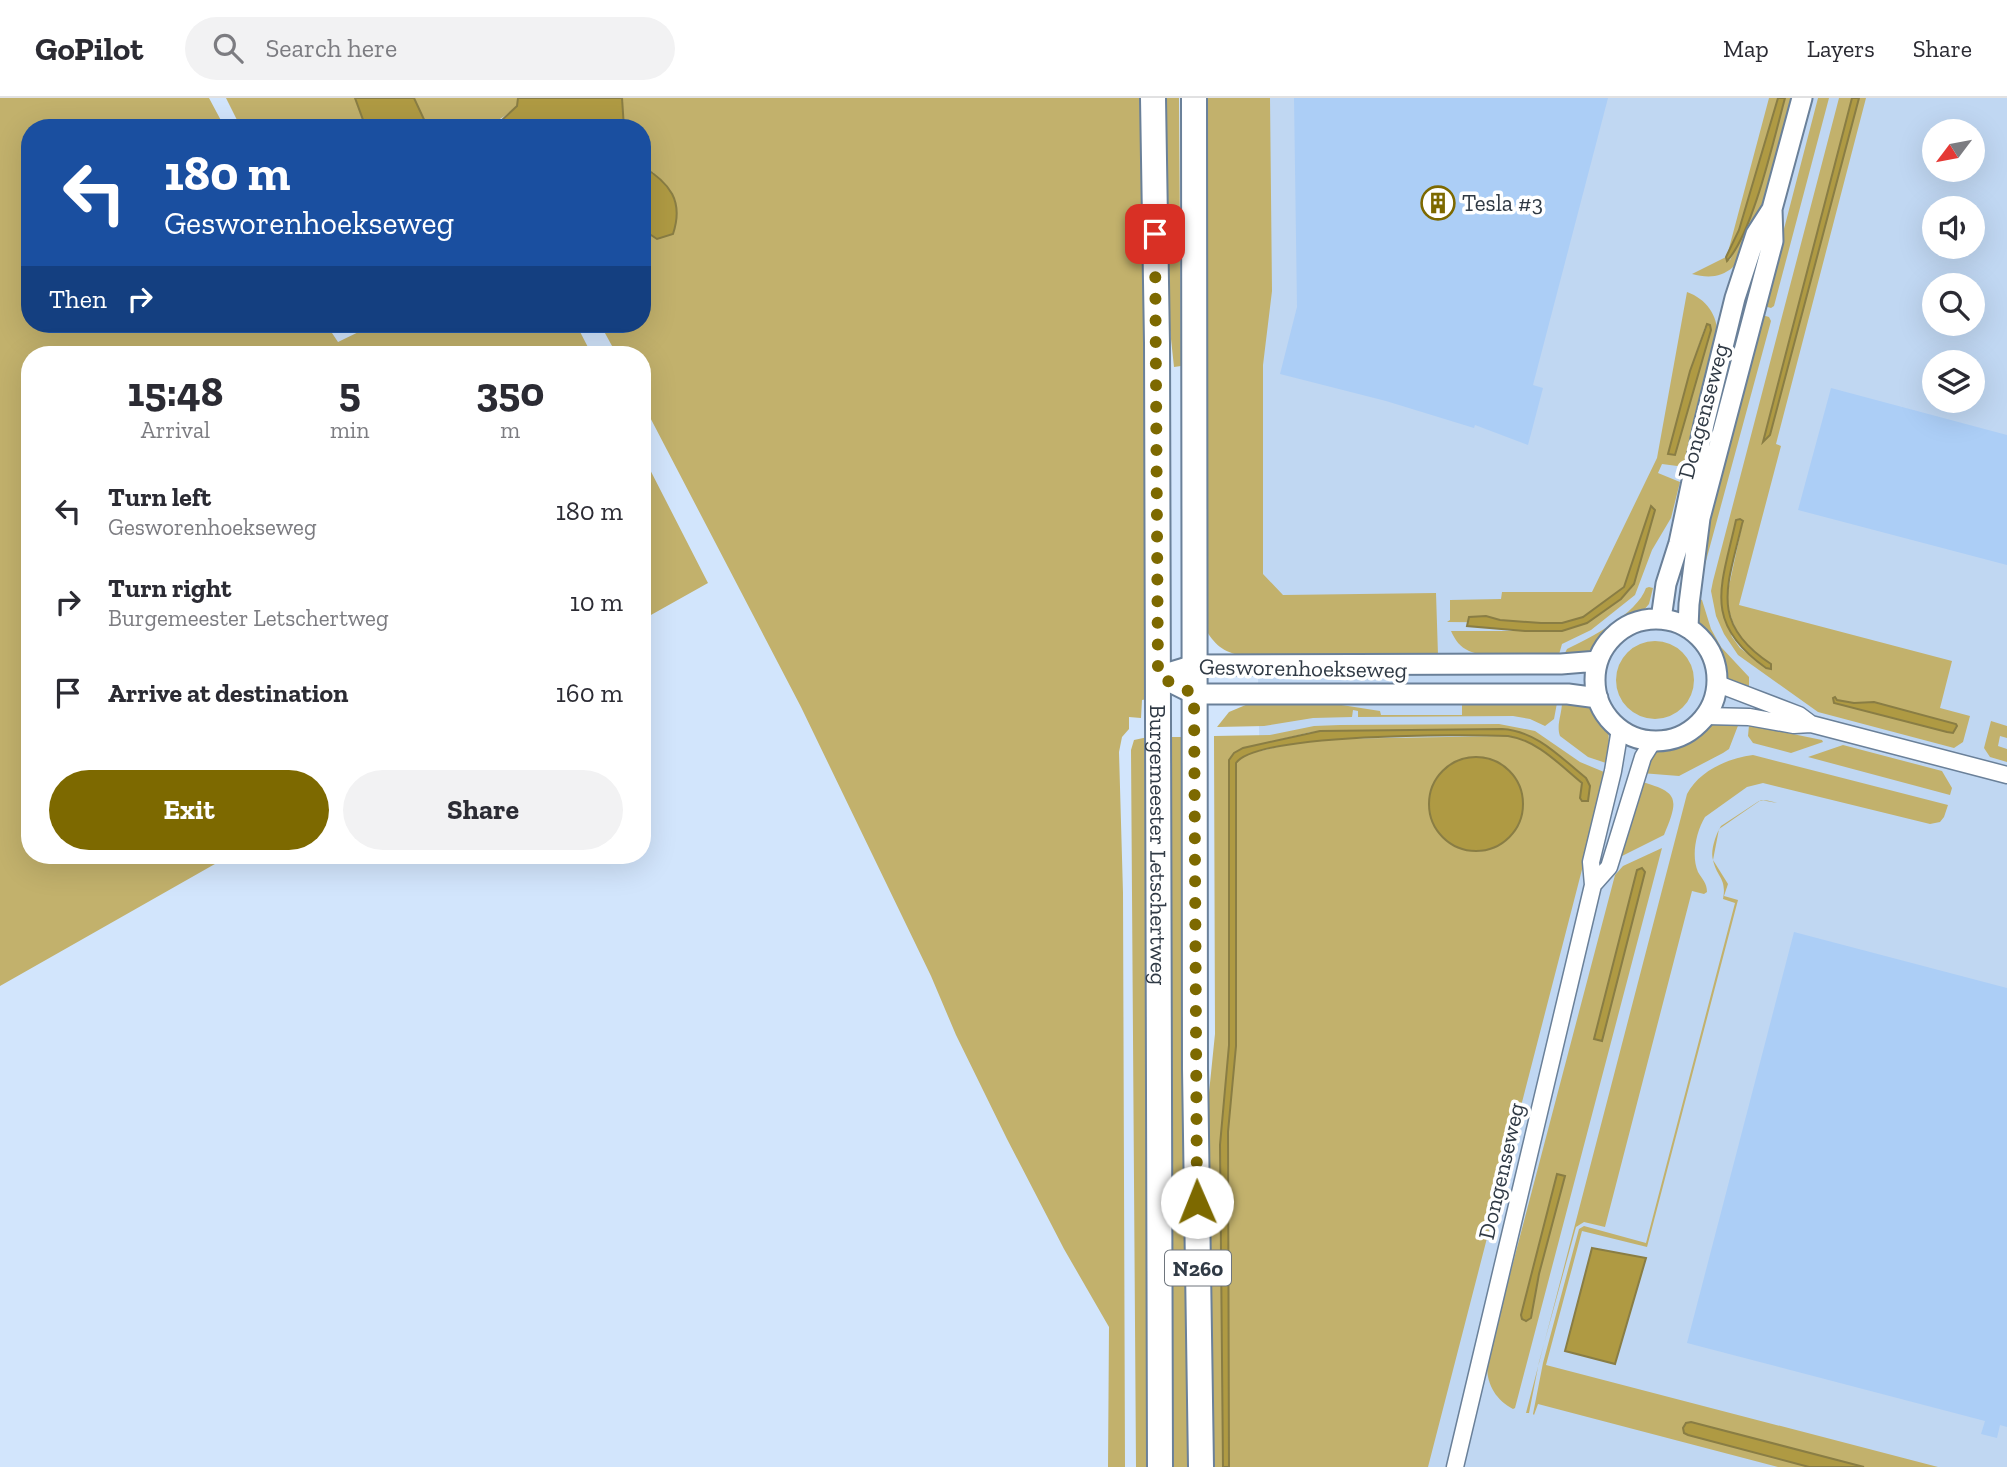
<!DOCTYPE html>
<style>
:root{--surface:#fff;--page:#f2f2f3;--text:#2b2b33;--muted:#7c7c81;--line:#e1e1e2;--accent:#7d6900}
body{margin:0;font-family:"Zilla Slab",serif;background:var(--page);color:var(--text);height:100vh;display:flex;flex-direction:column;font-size:26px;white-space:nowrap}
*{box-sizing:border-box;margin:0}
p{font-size:23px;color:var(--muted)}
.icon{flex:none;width:38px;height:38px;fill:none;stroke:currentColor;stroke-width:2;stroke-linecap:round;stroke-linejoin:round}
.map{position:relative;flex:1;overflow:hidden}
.panel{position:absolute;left:21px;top:248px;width:630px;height:518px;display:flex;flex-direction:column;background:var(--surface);border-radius:28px;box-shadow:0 7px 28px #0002}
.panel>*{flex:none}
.hud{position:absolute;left:21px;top:21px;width:630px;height:214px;border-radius:28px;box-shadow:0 7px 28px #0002;background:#1a4fa0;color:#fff;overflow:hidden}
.needle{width:46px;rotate:238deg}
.buttons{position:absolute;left:1922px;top:21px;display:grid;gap:14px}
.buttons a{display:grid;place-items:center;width:63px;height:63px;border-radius:50%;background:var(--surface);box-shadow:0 7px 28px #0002;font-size:35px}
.pin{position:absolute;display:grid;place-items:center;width:60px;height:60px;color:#fff;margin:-30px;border-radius:14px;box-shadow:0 4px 10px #0006}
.me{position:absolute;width:77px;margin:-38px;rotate:359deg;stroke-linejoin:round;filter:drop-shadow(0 0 5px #0008)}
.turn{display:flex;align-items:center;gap:24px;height:147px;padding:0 28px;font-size:32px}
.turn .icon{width:91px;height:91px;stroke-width:2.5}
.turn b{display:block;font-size:49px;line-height:60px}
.then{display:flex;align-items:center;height:66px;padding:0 28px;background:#0003;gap:14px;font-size:26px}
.eta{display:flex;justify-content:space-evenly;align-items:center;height:119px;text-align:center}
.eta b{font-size:42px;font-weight:700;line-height:49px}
.cta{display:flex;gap:14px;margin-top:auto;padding:14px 28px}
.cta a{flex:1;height:80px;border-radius:42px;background:var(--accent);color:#fff;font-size:28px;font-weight:700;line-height:80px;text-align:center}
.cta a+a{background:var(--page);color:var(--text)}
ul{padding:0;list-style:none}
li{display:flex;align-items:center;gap:21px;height:91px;padding:0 28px}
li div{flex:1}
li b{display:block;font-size:26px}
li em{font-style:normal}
header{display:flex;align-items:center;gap:42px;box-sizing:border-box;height:98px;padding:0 35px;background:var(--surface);border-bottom:2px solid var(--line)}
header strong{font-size:33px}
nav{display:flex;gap:38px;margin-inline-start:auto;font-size:24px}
.search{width:490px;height:63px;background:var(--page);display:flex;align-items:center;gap:18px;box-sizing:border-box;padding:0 24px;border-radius:38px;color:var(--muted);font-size:26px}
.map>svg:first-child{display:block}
.built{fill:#c0d7f2;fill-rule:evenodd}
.green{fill:#c2b16c;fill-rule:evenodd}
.water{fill:#af9a43;stroke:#897d44;stroke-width:2}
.building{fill:#accef6}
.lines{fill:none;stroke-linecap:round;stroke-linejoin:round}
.minor-casing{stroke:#6a8099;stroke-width:19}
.tertiary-casing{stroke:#6a8099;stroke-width:23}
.primary-casing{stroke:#6a8099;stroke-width:28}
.minor{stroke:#fff;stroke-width:16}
.tertiary{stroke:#fff;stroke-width:19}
.primary{stroke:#fff;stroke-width:24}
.route{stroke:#7d6900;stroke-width:12;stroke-dasharray:0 21.6}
.labels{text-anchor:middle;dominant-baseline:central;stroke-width:7;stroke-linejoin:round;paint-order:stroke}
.shield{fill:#fff;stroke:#6e757d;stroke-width:2}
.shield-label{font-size:21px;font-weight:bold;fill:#303a45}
.poi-label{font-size:23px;fill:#303a45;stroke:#fff;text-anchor:start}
.street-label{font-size:23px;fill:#303a45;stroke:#fff}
</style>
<header>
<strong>GoPilot</strong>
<div class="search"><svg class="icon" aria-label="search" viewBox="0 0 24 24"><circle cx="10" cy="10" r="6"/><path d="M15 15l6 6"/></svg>Search here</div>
<nav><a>Map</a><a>Layers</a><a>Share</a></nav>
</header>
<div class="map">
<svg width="2007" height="1369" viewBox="0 0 2007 1369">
<rect width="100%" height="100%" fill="#d2e5fc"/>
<path class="built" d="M1256,0H2007V1369H1274L1256,479ZM1934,33H1972V72H1934ZM1934,110H1972V149H1934ZM1934,187H1972V226H1934ZM1934,264H1972V303H1934Z"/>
<path class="green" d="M0,0H209L225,30H30V226H326L338,244L375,226H576L592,257H30V758H229L0,888Z
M226,0H355L366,30H241Z
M414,0H518L517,8C487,36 467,30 428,30Z
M622,0H1142L1147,601L1142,602L1141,620L1129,619V631L1122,639L1119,654L1123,795L1125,1369H1108L1109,1229L1064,1151L1007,1041L956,937L931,878L801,609L642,304V257H617L600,226H642V131L657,141L654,75L642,68V30H624Z
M1164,0H1179L1181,268L1174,269L1165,185Z
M1200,0H1270L1272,193L1263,267V476L1283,497L1436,495L1438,557L1244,558C1226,555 1216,549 1206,532Z
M1769,0H1778L1739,132L1728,154Z
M1785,0H1794C1784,31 1753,153 1733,169C1721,180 1707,180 1692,176L1726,159V161L1730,162C1757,112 1770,55 1785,0Z
M1818,0H1829L1774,208L1771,210L1764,208Z
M1839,0H1852L1763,343L1770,337L1859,0H1866L1776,346L1781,348L1739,507L1952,563L1940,610L1970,618L1963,644L1954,650L1818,614L1738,557L1724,536L1716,518L1711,493L1713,483ZM1738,421L1743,423L1726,502L1732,522L1741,541L1761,559L1768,571L1740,550L1732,539L1721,507L1723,480ZM1837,602L1854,605H1874L1956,626L1953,635L1948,634L1834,605Z
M1687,194C1709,202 1720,221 1717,244L1685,369L1662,366L1658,375L1680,384L1671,420L1652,452L1635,497L1591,532L1562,546L1558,560C1538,559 1484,560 1469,553C1460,549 1455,542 1451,533H1562L1587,525L1621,501L1630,492L1638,473L1655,413L1653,409L1624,489L1583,519L1562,525L1447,524L1450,522V502L1501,501L1502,494H1592L1657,360ZM1705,229L1711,232L1674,357L1668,355L1690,273Z
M1762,217L1769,219L1771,223L1700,485L1706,432Z
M642,356L708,485L642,522Z
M1649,489L1653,490L1649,506L1638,519L1616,530L1590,555L1563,559L1567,551C1590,540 1637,516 1646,490Z
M1693,498L1702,502L1711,531L1721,549L1749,579V591L1724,580L1721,575L1711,550L1693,522Z
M1616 582a39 39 0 1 1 78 0a39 39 0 1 1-78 0Z
M1462,604L1557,605L1554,621L1545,628L1530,621L1513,618L1358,619V613L1353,612L1352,619L1313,620L1264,628L1217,629L1229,614L1248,606L1329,605L1380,613L1381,617H1462Z
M1562,604C1571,605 1583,604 1591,608C1613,619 1610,646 1606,665L1588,659L1560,638C1556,627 1562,616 1562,604Z
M1991,623L2007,628V640L2000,638L1998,648L2007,651V664L1990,659L1984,650Z
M1711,624L1739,625L1729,651L1723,655L1679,678L1641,675L1655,651L1683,641Z
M1499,626L1535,633L1580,664L1604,674L1586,756L1428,1369H1229L1228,1034L1236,948L1235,668L1240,659L1247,656L1309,642L1327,641L1508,638C1537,642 1560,667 1582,685L1580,700L1589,685L1586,680C1560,659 1537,633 1502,631L1328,633L1311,634L1243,650L1234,655L1228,666L1229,947L1220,1047L1223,1369H1209L1206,1024L1215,936L1214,638L1270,637L1314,628L1340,627ZM1487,661L1503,667L1507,742C1464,777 1406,724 1439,679C1443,673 1447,667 1455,664C1464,661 1477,662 1487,661Z
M1749,627L1822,642L1823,644L1791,655L1753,645L1748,638Z
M1148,639L1152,1369H1136L1131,652L1134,642Z
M1170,639H1183L1189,1369H1173L1168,672Z
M1843,647L1942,673L1952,690L1950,697L1808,659Z
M1753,657L1948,707L1944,719L1940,724L1930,726L1763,685L1747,689L1705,719C1696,734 1691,758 1698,774C1702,781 1707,785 1707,794L1704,796L1692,793L1605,1129L1584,1124L1576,1129L1539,1264L1529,1315H1526L1687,696C1699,673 1728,660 1753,657Z
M1639,683C1678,694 1680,699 1664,737L1620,759Z
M1761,702L1719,731L1713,762L1728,786L1724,798L1738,802L1647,1149L1582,1133L1546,1267L1938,1369H1864L1691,1324L1683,1330L1684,1335L1688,1337L1809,1369H1778L1538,1306L1534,1317L1533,1316L1543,1265L1579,1131L1584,1128L1646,1145L1735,805L1723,801C1727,780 1717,780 1713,762C1710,753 1716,736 1721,728L1759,703C1765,701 1771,703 1777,705Z
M1662,750L1515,1310L1513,1311C1494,1301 1484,1282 1488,1260L1615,777L1623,768ZM1557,1077L1565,1078L1539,1176L1531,1220L1522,1221L1521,1217Z"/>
<path class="water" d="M355,0H414L428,30H366Z
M518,0H622L624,30H482L502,22L517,8Z
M1778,0H1785C1774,40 1753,135 1727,163L1726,159L1739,132Z
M1852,0H1859L1770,337L1763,344Z
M642,68C670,85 684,103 673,136L657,141L642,131Z
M1707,226L1710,227L1711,232L1675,357L1668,356L1690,273Z
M1651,408L1655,412L1634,486L1621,501L1587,525L1562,533H1525L1467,528L1469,519L1486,518L1500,522L1541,525H1562L1583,519L1624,489Z
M1740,421L1743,423L1742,426C1728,487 1708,525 1771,566V571L1766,570C1701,524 1722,487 1736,422Z
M1835,599L1837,602L1854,605L1874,604L1956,626L1957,628L1953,635L1947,634L1834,605L1833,600Z
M1502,631C1537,633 1560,659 1586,680L1590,688L1588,703H1582L1580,700L1582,685C1560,667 1537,642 1508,638C1466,636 1257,635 1236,665V948L1228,1034L1229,1369H1223L1220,1047L1229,947V662L1234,655L1243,650L1320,633Z
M1429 706a47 47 0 1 1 94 0a47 47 0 1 1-94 0Z
M1642,770L1645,774L1602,943L1594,941L1637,772Z
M1557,1076L1565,1078L1539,1176L1531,1220L1526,1223L1522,1221L1521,1217Z
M1592,1150L1646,1160L1615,1266L1565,1253Z
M1691,1324L1864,1369H1809L1688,1337L1684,1335L1683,1330L1686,1325Z"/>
<path class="building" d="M1294,0H1608L1533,287L1543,290L1528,347L1475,327L1474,330L1386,303L1280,276L1297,209Z
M1831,290L2007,337V467L1798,412Z
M1794,834L2007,890V1329L2000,1327L1997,1340L1981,1336L1985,1323L1687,1245Z"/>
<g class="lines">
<defs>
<path id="minor" d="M1718,586L1799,617L1811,626L2007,677
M1706,618L1749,619L1794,627L1811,626
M1593,787L1609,769L1643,659L1653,643
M1455,1369L1593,787L1591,764L1613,673L1620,631"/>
<path id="tertiary" d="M1661,521L1666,486L1679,445L1704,326L1735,200L1756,136L1772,111L1802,0
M1595 582a61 61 0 1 1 122 0a61 61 0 1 1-122 0Z
M1688,530L1689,506L1700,420L1773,143L1772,111
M1158,578L1194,596H1568L1598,600
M1158,578L1194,567L1561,566L1598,563"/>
<g id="primary">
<path id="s1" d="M1153,0L1157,245L1160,1369"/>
<path d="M1194,0L1195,971L1201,1369"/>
</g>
</defs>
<use href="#minor" class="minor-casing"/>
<use href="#tertiary" class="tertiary-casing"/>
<use href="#primary" class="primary-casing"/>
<use href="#minor" class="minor"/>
<use href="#tertiary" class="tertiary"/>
<use href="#primary" class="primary"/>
</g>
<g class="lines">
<path class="route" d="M1155,136L1158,578L1194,596L1197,1104"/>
</g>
<defs>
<symbol id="building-ring" viewBox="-11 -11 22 22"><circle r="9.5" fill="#fff" stroke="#7d6900" stroke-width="1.5"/><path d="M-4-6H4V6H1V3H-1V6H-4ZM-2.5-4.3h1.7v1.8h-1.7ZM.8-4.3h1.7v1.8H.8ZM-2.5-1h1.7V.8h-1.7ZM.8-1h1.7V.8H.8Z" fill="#7d6900"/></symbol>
</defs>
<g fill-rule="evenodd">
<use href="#building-ring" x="1419" y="86" width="38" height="38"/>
</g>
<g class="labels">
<rect class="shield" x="1165" y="1152.5" width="66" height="35" rx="5"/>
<g class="shield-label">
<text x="1198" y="1170">N260</text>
</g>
<g class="poi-label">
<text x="1462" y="105">Tesla #3</text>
</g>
<g class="street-label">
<text transform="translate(1703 313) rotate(-75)">Dongenseweg</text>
<text transform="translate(1303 570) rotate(1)">Gesworenhoekseweg</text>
<text stroke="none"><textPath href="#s1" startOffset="747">Burgemeester Letschertweg</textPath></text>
<text transform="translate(1501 1073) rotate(-77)">Dongenseweg</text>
</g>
</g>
</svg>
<div class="buttons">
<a><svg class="needle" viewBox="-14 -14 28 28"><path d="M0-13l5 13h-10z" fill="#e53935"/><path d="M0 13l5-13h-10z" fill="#7c7c81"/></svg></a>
<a><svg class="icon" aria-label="sound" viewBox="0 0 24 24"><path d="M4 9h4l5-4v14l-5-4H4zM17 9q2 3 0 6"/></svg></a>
<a><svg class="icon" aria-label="search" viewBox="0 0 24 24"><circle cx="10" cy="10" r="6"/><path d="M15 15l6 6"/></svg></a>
<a><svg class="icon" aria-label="layers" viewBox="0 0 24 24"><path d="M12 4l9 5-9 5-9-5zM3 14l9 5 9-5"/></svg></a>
</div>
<div class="pin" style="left:1155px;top:136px;background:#d93025"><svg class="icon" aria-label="arrive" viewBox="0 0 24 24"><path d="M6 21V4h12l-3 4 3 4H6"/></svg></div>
<svg class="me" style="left:1197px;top:1104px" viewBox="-20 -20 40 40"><circle r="19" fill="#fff"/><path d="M0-13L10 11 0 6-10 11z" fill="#7d6900"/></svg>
<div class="hud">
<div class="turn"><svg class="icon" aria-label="left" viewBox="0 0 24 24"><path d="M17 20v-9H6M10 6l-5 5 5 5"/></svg><div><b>180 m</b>Gesworenhoekseweg</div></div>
<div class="then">Then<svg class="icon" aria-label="right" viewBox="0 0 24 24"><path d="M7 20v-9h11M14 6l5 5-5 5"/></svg></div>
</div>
<section class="panel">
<div class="eta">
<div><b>15:48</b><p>Arrival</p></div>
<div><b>5</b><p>min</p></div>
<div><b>350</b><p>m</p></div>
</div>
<ul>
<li><svg class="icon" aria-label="left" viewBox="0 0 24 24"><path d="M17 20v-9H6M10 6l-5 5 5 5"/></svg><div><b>Turn left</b><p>Gesworenhoekseweg</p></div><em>180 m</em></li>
<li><svg class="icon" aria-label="right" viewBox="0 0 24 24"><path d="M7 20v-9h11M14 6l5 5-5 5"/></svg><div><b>Turn right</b><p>Burgemeester Letschertweg</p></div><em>10 m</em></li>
<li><svg class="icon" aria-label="arrive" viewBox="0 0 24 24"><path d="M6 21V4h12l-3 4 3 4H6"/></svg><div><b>Arrive at destination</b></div><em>160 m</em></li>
</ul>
<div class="cta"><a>Exit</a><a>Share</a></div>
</section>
</div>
